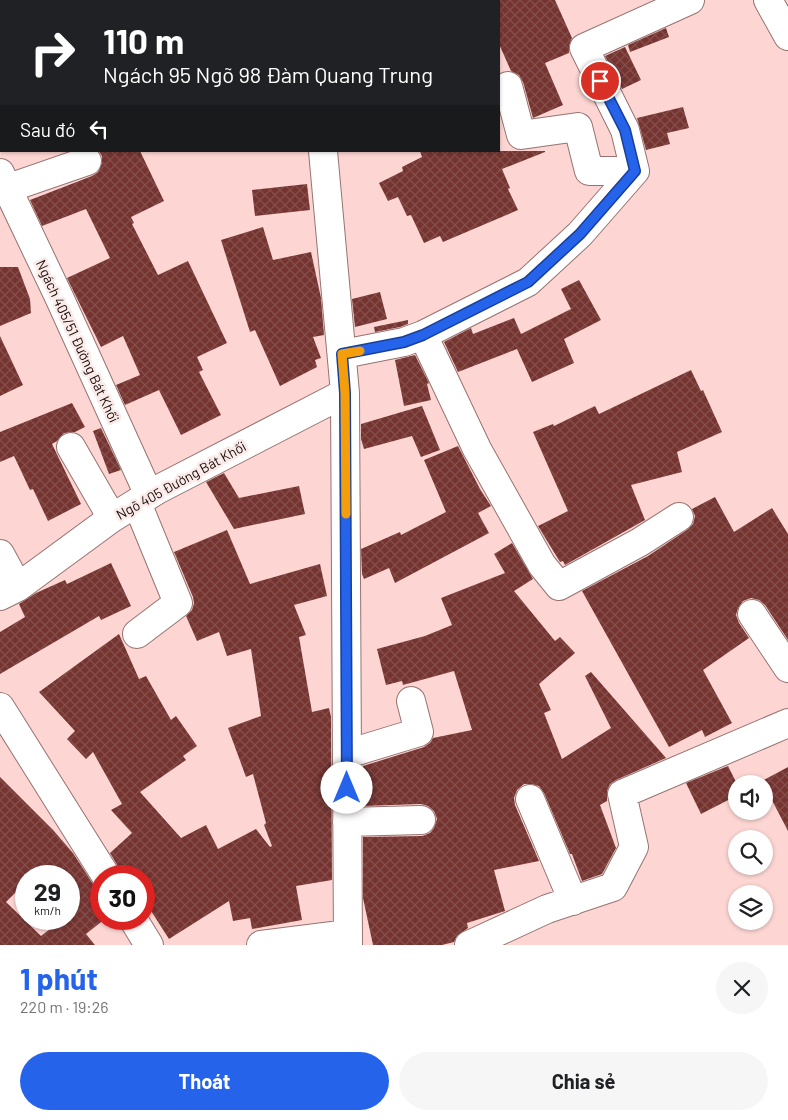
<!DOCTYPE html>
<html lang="vi">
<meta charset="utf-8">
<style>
:root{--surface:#fff;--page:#f6f6f6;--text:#202124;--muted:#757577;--accent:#2563eb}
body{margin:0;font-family:Barlow,sans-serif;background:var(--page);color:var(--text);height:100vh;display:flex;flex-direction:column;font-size:19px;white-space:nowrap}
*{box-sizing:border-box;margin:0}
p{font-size:16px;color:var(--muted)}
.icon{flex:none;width:28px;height:28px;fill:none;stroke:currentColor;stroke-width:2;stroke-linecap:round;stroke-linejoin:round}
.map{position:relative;height:945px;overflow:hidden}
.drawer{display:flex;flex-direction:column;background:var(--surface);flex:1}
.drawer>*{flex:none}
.hud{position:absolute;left:0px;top:0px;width:500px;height:152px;box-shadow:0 1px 4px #0004;background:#202124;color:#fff;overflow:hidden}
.tools{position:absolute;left:728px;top:775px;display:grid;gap:10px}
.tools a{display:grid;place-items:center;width:45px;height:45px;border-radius:50%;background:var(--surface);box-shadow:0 1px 4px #0004;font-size:25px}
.speed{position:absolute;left:15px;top:865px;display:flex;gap:10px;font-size:25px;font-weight:700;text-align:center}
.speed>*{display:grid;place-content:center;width:65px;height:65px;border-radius:50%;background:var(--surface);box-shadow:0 1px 4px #0004;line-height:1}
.speed small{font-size:12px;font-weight:400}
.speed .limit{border:8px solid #d22;background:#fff;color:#111}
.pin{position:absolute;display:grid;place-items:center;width:42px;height:42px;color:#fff;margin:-21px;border:2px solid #fff;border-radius:50%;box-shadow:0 1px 5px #0007}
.me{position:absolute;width:55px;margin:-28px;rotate:0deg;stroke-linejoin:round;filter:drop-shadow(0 0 4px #0008)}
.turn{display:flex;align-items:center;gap:18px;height:105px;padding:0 20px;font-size:22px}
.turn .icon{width:65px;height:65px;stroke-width:2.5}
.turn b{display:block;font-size:35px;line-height:42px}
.then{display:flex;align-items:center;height:48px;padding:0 20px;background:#0003;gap:10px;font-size:19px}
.round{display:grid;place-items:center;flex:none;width:52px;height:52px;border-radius:26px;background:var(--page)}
.overview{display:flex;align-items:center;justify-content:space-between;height:85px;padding:0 20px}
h1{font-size:30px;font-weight:700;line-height:38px;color:var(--accent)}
.action{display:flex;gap:10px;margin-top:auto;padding:10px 20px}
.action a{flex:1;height:58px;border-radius:30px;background:var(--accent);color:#fff;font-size:20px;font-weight:700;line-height:58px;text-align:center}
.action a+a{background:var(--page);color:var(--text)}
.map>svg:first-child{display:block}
.building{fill:url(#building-cross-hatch);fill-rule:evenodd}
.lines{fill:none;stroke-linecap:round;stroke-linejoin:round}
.minor-casing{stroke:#967370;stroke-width:30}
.minor{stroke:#fff;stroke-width:28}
.route-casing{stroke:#184099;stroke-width:12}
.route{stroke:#2563eb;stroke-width:9}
.slow{stroke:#f59e0b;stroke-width:9}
.labels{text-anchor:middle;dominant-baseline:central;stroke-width:5;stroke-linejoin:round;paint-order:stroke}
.street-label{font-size:14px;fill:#160a09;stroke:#faeae8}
</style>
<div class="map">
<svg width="788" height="945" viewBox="0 0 788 945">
<defs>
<pattern id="building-cross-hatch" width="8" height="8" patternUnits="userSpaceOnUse" patternTransform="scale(1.25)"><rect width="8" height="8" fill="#763431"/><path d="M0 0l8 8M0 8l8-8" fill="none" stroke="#834e4b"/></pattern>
</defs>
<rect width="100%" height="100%" fill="#fdd6d3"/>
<path class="building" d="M499,0H555L572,38L569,46V53L545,63L563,105L533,118L523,82L519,75L511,71L499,44Z
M666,28L669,37L630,52L628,45Z
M625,47L641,80L622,89L605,56Z
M683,107L689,128L667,133L670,144L646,150L637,118Z
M99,151H140L164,201L131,217L134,223L132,224L158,275L188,261L227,343L197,357L203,370L199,372L221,415L181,435L159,390L125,405L116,385L140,375L123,336L101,347L67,278L110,258L86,209L42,226L30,200L92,176L98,172L102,163V156Z
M420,151H545V152L502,169L510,188L508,189L518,210L443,242L440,236L424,243L411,215L407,216L398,197L388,201L379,183L403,171L402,167L422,157Z
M307,184L310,210L255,216L252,190Z
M263,227L273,260L311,252L321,298L324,335L313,337L321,358L315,360L317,367L280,386L255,330L250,332L221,240Z
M0,267H18L30,299L31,313L0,326Z
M579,280L601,320L564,339L574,363L532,382L517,349L458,372L444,342L471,328L473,334L514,318L521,334L571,309L561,289Z
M380,292L387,319L355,327L352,299Z
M408,320V324L400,327L375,332L374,327Z
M0,336L23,385L0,396Z
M415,355L429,383L427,384L431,400L404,406L395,360Z
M691,370L701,391L703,390L722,432L677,452L682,472L631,485L645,520L565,565L563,561L560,562L538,526L568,511L533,432L553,424L554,426L595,406L599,414Z
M72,403L85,427L75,432L64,433L57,441L52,444L81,504L48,521L33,489L30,490L14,456L0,462V432Z
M422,406L440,450L421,457L412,436L364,449L361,439V424Z
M101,428L121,470L109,474L93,431Z
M458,446L480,489L491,506L478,513L489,533L395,583L389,568L364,579L362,574L361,549L400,532L401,535L446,512L424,460Z
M224,473L239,498L299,486L305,514L234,529L206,482Z
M715,497L734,532L772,508L788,534V640L765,605L759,600L751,598L743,601L738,608L736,615L739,623L749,638L703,670L732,723L705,737L702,730L669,747L582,591L648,556L687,530L693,524L695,516L692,509Z
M227,530L250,584L320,564L327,596L294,605L306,635L299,637L312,712L329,708L331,717L332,880L296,886L302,920L252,929L250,918L233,921L229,901L169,939L144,900V876H121L119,868L110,853L132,833L111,810L122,804L93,752L86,759L67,739L75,731L39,692L119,634L139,679L146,676L171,720L176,716L197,746L183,756L186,760L140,792L181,838L206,825L218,849L256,829L270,847L272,846L264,825L266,823L253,774L246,777L228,728L261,716L251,649L227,656L219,632L197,641L186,616L192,610L194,603L193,597L174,552Z
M512,543L533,579L514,591L555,641L560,637L575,653L539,684L551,710L544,713L562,759L611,728L585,676L591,672L666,758L616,780L610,784L607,791V801L600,805L616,848L602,874L582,881L572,854H570L544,793L539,786L531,784H524L517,790L514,798L515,805L539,861L494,870L505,911L467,923L468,928L457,936L454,942L442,945H373L363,898V837L422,836L430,833L434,828L437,819L434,811L428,806L421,804L363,806V766L424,747L430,743L433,738L472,730L454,671L403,685L402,681L386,685L377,649L425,636L452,625L441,598L505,573L494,554Z
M111,563L131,606L101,620L99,616L0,674V632L25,617L19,604L36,593L65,580L67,584Z
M728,766L737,784L736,796L701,814L686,783Z
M788,767V831L762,781Z
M0,777L53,830L73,853L93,884L101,890V922L86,934L95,945H0ZM26,876H69V919H63L41,936L6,902L26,882Z"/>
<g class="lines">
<defs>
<path id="minor" d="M309,0V1
M768,0L788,36
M21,1L23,0
M0,21L1,20
M508,86L521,135L578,127L589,171H635
M323,151L345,393L348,945
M0,173L59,297L149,495
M0,191L87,161
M423,335L477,449L542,565L559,586L640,542L679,517
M343,354L404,342L423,335L528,282L580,234L635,171L625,130L584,48L690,0
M71,447L112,518
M0,554L18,587
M0,596L18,587L112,518L157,490L345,393
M752,614L788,668
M137,634L178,603L137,503
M0,707L106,876
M347,754L419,732L411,701
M530,799L573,901
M347,822L421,820
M133,919L149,945
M261,945L348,934
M469,945L547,909L613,887L634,847L622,794L788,723"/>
</defs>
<use href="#minor" class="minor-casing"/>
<use href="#minor" class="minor"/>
</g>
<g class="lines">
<defs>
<path id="route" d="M347,788L345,393L342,354L404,342L423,335L528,282L580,234L635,171L625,130L600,81"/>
</defs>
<use href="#route" class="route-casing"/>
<use href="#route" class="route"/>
<path class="slow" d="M346,514L345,393L342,354L360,351"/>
</g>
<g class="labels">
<g class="street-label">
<text transform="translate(78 341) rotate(65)">Ngách 405/51 Đường Bát Khối</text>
<text transform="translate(181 480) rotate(-29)">Ngõ 405 Đường Bát Khối</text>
</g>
</g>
</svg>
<div class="tools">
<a><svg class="icon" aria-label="sound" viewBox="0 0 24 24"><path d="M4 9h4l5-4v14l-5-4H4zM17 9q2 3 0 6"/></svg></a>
<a><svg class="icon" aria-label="search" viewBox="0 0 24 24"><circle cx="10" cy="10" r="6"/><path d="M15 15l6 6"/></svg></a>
<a><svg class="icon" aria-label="layers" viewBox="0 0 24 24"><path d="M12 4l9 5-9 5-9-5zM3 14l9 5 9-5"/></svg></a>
</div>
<div class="speed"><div>29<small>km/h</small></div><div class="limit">30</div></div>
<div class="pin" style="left:600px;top:81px;background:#d93025"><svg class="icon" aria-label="arrive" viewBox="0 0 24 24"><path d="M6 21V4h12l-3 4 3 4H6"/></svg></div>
<svg class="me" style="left:347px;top:788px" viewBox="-20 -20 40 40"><circle r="19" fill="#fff"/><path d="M0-13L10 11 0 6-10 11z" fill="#2563eb"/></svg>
<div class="hud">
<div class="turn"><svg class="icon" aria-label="right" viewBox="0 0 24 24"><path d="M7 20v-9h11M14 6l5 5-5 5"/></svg><div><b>110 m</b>Ngách 95 Ngõ 98 Đàm Quang Trung</div></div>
<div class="then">Sau đó<svg class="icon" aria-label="left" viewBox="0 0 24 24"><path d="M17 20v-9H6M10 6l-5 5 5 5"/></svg></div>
</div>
</div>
<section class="drawer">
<div class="overview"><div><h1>1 phút</h1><p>220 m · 19:26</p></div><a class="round"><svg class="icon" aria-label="close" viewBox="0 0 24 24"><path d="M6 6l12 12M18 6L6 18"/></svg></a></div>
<div class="action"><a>Thoát</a><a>Chia sẻ</a></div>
</section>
